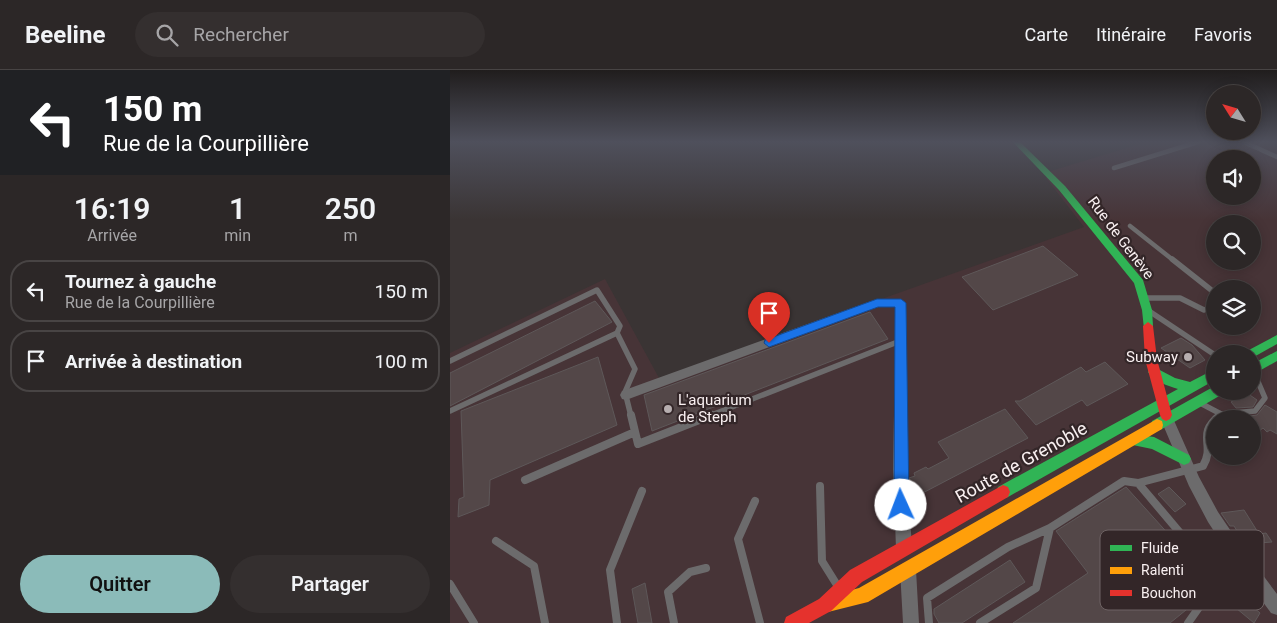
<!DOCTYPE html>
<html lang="fr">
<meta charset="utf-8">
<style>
:root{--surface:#2c2727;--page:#342f2f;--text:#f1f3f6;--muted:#a6a5a7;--line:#484444;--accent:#8bbbb9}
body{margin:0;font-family:Roboto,sans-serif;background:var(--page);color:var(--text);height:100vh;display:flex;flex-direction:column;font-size:19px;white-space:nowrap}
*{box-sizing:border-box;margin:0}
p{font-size:16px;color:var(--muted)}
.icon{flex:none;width:28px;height:28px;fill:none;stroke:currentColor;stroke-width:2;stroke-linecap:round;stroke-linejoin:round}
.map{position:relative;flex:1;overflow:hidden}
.panel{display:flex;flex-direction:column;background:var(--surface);width:450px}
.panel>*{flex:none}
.guide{background:#202124;color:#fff;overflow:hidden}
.needle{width:32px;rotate:307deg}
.tools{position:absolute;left:756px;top:15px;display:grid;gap:10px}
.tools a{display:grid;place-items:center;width:55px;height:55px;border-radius:50%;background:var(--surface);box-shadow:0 2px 12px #0003,0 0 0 1px var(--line);font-size:25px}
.pin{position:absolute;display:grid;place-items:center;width:42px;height:42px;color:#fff;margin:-51px -21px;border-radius:50% 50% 50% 0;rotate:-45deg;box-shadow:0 0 5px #0007}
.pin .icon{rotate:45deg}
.me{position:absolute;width:55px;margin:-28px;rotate:358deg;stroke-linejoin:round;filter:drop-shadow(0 0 4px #0008)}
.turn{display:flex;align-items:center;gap:18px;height:105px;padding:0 20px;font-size:22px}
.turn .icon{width:65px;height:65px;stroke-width:2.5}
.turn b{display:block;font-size:35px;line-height:42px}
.eta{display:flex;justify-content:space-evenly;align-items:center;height:85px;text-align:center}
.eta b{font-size:30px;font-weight:600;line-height:35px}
.primary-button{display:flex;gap:10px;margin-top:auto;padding:10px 20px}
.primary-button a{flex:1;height:58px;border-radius:30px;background:var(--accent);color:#111;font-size:20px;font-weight:600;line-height:58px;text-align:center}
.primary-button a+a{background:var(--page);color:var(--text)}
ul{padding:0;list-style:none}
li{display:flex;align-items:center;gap:15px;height:62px;margin:0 10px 8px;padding:0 10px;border:2px solid var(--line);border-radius:20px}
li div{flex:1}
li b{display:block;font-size:19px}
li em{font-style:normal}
header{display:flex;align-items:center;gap:30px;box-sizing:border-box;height:70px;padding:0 25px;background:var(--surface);border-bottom:1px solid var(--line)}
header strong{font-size:24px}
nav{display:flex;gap:28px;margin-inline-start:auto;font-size:18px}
.search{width:350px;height:45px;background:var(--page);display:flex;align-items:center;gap:12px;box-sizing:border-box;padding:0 18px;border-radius:28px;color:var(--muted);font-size:19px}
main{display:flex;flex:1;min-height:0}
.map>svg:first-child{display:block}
.built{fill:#473437;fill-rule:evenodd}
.building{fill:#534748;stroke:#5e5859}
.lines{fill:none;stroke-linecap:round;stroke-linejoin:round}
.lane-far2{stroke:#6c6b6c;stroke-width:4.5}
.lane-far1{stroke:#6c6b6c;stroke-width:5.5}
.lane{stroke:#6c6b6c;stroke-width:8}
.street{fill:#6c6b6c;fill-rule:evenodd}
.fast{fill:#30b455;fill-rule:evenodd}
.slow{fill:#ff9f0a;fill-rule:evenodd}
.jam{fill:#e5322d;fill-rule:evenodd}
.route{fill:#1a73e8;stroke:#114b97}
.poi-dot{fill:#b6aeaf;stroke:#332628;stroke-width:2}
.labels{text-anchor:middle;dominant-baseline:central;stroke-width:4.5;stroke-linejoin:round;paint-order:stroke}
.street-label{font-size:15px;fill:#f9f0f1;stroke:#332628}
.poi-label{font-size:15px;fill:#f9f0f1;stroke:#332628;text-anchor:end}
.near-street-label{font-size:18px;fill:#f9f0f1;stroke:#332628}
.key{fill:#332628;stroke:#6e6364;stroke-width:1}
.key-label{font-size:14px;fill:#f9f0f1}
</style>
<header>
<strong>Beeline</strong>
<div class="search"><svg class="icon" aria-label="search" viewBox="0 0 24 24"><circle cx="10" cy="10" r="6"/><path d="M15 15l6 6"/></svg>Rechercher</div>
<nav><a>Carte</a><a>Itinéraire</a><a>Favoris</a></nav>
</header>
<main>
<section class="panel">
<div class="guide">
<div class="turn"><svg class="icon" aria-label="left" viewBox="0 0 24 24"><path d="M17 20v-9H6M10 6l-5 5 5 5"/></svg><div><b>150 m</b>Rue de la Courpillière</div></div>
</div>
<div class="eta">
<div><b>16:19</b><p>Arrivée</p></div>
<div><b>1</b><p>min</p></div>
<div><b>250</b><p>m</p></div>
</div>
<ul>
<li><svg class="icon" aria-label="left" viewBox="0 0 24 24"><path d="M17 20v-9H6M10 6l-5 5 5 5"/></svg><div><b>Tournez à gauche</b><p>Rue de la Courpillière</p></div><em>150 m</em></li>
<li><svg class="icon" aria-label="arrive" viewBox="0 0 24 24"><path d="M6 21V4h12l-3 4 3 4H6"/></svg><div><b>Arrivée à destination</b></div><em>100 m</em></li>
</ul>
<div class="primary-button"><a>Quitter</a><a>Partager</a></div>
</section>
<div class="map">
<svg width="827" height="553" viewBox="0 0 827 553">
<rect width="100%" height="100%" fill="#3a3434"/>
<path class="built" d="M696,72H827V553H0V283L155,209L209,308L634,157L596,108L601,101ZM765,89H802V126H765ZM765,154H802V191H765ZM765,219H802V256H765ZM765,284H802V321H765ZM765,349H802V386H765Z"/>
<path class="building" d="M593,176L628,205L543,240L512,207Z
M145,231L162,252L0,336V303Z
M420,242L438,269L202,361L194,325Z
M731,268L742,275L755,290L740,298L711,278Z
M148,287L167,355L40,410L39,435L8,447L9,429L14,427L11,341Z
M655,292L678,314L637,336L632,330L586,355L565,331H570L631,297L636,302Z
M797,323L807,330L803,337L786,338L781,332Z
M815,335L827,342V364L820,360L817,362L813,358L809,361L802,356V349H796L794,347L807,345Z
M555,339L578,368L465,427L460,418L463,416L459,408L465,406L464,403L476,397L478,399L499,388L488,372Z
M676,417L759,509L729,532L736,540L720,553H563L638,503L606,461Z
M719,417L736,434L725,442L708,424Z
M794,440L809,464L816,463L822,472L795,474L784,456H780L771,443Z
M560,490L575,512L512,553H489L484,544V539Z
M195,513L202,553H188L182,519Z
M775,513L810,543L804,553L768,523Z"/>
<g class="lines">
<path class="lane-far2" d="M794,72L827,87
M664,98L748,72
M680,156L723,190"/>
<path class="lane-far1" d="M722,189L765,223
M695,228H730L754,240L765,236
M699,241L765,285
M167,263L185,299L175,322L181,346
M0,291L147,220L170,256L167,263L0,341
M752,334L771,344L805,341L815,328L803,300
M259,346L450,271
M768,346L771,344"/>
<path class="lane" d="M181,345L188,374L262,345
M75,410L185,362
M370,416L372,491L387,515
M305,431L288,469L310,553
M46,471L84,496L95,553
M769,509L783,482
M0,514L24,553
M167,553L160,500L192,421
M224,553L218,522L240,502L256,498
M479,553L477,528L558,477L600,458L674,411L688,413
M530,553L586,518L600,458
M738,553L769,509L688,413L753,396C766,374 745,365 770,345"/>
<path class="street" d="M427,229H451L456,233L457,399L462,478L459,483L454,486L449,483L446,478L443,399L446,237H428L176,330L172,329L170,325L172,321Z
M717,344L722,346L749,407L768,442L791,476L827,524V545L821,543L788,498L758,452L739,416L711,350L712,346Z
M458,492L464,494L466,500L469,553H453L450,500L452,494Z"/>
<path class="fast" d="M563,72H570L615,116L693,210L702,240L703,256L702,259H694L692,240L684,213L609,120Z
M827,265V274L802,288V284H795L797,281Z
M827,281V291L802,305V294Z
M704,297L725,308L740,312L765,299V310L558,427L553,429L548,427L546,422L548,417L728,319C718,316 703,311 698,302L700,299Z
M763,317H765V321H773L771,325L712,359L707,361L702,359L701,355L702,351Z
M683,364L704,367L739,385L741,389L739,393L734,395L702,379L678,374L676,370L678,366Z"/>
<path class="slow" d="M707,349L712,351L713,355L712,359L418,532L378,542L372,540L370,534L372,528L409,518Z"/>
<path class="jam" d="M698,252L703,256L707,289L722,345L720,349L716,351L712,349L710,345L695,289L693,256Z
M553,415L558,417L560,422L558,427L412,512L381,541L359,553H334L336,547L369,529L400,500Z"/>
</g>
<linearGradient id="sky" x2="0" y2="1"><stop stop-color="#201d1d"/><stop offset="0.48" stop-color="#4f505c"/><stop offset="1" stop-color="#4f505c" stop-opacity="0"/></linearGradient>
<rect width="827" height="150" fill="url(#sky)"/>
<path class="route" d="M427,229H451L456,233L459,435L456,440L451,442L446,440L444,435L445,237H428L319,277L314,273L315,270Z"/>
<g class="poi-dot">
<circle cx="738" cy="287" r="5"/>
<circle cx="218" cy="339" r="5"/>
</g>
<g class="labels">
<g class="street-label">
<text transform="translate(671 168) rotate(53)">Rue de Genève</text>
</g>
<g class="poi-label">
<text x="728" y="287">Subway</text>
<text x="228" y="330" text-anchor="start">L'aquarium<tspan x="228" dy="17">de Steph</tspan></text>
</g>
<g class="near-street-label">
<text transform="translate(571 392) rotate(-29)">Route de Grenoble</text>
</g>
</g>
<rect x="650" y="460" width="164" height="80" rx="8" class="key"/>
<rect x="660" y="475" width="22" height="6" fill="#30b455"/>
<rect x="660" y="497" width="22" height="7" fill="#ff9f0a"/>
<rect x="660" y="520" width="22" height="6" fill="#e5322d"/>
<g class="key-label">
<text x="691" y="483">Fluide</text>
<text x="691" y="505">Ralenti</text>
<text x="691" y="528">Bouchon</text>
</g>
</svg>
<div class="tools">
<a><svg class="needle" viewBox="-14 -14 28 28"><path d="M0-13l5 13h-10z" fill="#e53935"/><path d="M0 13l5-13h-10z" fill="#a6a5a7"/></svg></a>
<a><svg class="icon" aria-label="sound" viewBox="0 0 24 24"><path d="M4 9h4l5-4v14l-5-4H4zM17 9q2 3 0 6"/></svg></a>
<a><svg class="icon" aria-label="search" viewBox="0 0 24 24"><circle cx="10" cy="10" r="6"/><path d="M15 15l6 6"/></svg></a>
<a><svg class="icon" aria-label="layers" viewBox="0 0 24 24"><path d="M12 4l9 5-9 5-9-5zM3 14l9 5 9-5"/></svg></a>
<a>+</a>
<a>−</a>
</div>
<div class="pin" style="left:319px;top:273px;background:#d93025"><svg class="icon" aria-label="arrive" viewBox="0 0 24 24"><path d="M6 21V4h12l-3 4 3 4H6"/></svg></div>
<svg class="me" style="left:451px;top:435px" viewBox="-20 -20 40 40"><circle r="19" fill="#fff"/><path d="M0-13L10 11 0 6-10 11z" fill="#1a73e8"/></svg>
</div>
</main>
